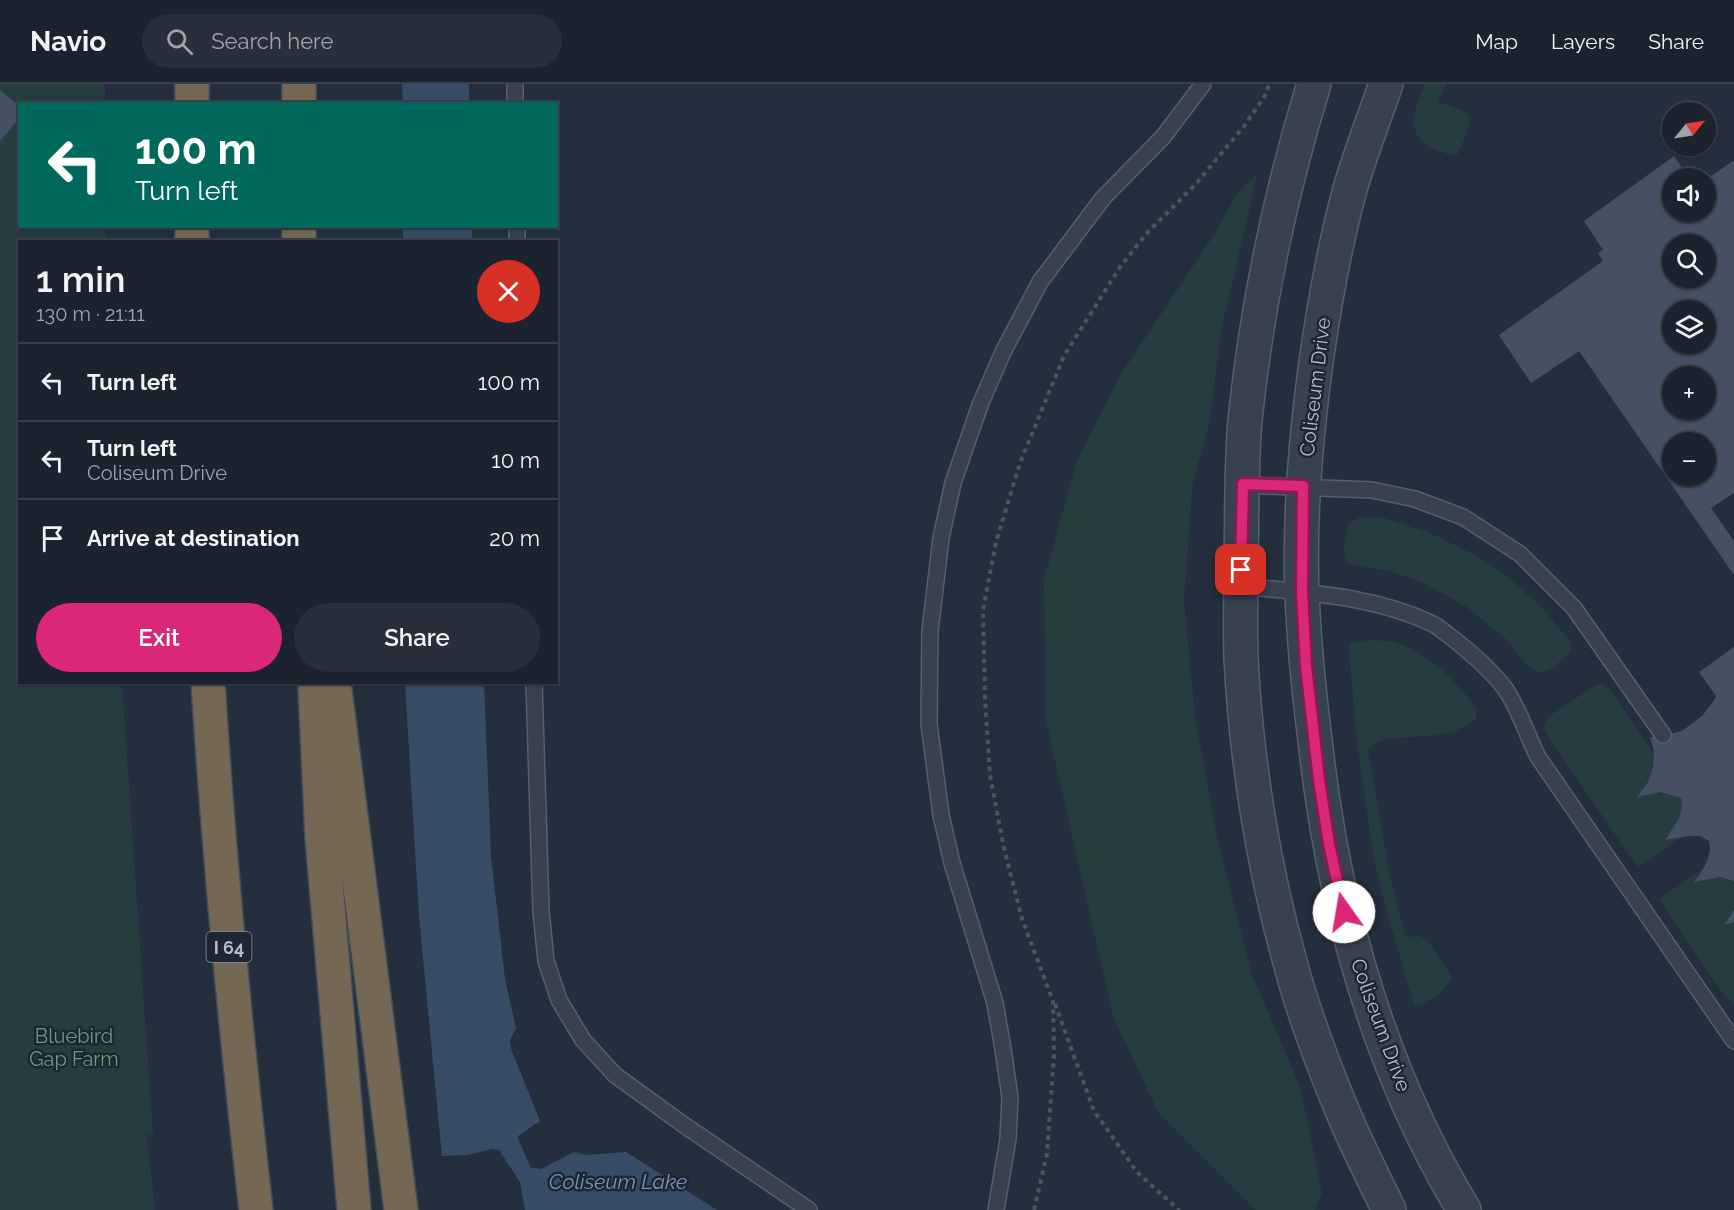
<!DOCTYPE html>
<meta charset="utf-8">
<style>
:root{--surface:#1b232e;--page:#282f3a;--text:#f1f3f6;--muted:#a0a4aa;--line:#39404a;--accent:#db2777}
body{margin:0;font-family:Raleway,sans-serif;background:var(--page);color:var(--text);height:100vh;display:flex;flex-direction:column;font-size:22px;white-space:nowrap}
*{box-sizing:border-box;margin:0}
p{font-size:20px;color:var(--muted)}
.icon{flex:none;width:33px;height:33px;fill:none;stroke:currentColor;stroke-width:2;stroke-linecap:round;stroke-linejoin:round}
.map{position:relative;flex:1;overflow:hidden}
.panel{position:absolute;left:18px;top:156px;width:540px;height:444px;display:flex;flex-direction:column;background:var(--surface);border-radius:0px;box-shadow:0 2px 4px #0004,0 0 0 2px var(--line)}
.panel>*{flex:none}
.guide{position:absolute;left:18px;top:18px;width:540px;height:126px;border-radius:0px;box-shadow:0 2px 4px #0004,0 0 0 2px var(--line);background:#00695c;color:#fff;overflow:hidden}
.needle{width:39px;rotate:60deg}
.tools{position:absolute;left:1662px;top:18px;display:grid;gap:12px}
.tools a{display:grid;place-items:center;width:54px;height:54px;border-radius:50%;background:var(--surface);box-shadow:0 2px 4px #0004,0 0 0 2px var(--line);font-size:30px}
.pin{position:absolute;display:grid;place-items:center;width:51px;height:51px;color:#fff;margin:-26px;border-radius:12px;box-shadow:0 3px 9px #0006}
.me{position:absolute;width:66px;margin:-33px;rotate:347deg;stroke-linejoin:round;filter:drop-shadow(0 0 4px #0008)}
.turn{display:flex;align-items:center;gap:21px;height:126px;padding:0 18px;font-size:27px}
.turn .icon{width:78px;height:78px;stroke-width:2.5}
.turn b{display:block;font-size:42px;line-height:51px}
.round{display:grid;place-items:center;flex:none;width:63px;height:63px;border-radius:32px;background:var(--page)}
.summary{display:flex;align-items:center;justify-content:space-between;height:102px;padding:0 18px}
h1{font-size:36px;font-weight:600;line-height:45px}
.cta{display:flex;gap:12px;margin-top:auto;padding:12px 18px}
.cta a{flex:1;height:69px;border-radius:36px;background:var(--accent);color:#fff;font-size:24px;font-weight:600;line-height:69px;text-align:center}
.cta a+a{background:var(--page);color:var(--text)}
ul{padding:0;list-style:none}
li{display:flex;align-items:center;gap:18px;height:78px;padding:0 18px;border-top:2px solid var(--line)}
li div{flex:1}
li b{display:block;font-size:22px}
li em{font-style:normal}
header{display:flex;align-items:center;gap:36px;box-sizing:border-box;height:84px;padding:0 30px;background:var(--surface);border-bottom:2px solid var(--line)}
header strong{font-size:28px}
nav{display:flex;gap:33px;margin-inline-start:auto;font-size:21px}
.search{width:420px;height:54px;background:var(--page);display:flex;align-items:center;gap:15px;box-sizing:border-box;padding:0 21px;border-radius:33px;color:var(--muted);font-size:22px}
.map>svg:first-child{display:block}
.green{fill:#263c3f}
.water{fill:#394c67}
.building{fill:#455162;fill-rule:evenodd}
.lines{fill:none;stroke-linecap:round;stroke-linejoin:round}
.service-casing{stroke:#565f6c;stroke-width:18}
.tertiary-casing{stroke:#565f6c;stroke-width:36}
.motorway-casing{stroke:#434c59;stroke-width:36}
.path{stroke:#44595c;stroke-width:4;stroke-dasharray:4.5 4.5;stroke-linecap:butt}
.service{stroke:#38414e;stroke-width:15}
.tertiary{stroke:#38414e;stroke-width:33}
.motorway{stroke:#746855;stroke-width:33}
.route-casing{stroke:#8e194d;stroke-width:15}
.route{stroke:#db2777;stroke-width:10}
.labels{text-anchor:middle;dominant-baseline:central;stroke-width:5;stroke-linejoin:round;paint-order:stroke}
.shield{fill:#1d2633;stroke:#878f9c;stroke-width:1.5}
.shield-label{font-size:18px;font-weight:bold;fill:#b4bcc9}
.street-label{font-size:20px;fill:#b4bcc9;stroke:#1d2633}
.park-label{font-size:20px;fill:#6b9a76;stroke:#1d2633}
.water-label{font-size:21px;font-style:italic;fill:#7c92b1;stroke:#1d2633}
</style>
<header>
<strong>Navio</strong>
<div class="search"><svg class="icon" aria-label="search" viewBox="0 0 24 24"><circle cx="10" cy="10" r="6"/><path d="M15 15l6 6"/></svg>Search here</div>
<nav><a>Map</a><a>Layers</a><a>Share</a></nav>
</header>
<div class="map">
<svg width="1734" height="1126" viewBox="0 0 1734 1126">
<rect width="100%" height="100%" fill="#242f3e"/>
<path class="green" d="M0,0H105V19L20,20V142L106,143V157L20,158V598L122,599L153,1051H147L155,1126H0Z
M1425,0H1447L1438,18C1446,21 1459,24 1466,29C1475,37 1461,62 1457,71C1439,70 1412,59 1414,36C1414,24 1421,11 1425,0Z
M1258,88L1221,247L1209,341L1193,397L1184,516L1195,633L1217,752L1252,891L1300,1002L1322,1108L1315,1126H1256L1158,1028L1113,932L1046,637L1044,496L1076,379L1121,290L1215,149L1236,111Z
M1360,433H1381L1430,449L1473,470L1509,493L1544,526L1570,557L1571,567L1554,583L1539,589L1525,579L1506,555L1465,522L1424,499L1389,487L1346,479L1343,463L1349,439Z
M1369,556L1391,557L1413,565L1440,583L1463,607L1476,624V636L1456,647L1426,652L1386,655L1375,659L1368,666L1390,792L1405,853L1420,852L1428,857L1452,893C1447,906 1428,920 1414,921L1389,835L1373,771L1355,643L1349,560Z
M1601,600L1605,601L1614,611L1701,740L1637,783L1550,655L1543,642L1548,633L1596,601Z
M1723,771L1734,788V920L1724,911L1659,815Z"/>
<path class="water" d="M402,0H469V19H403Z
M403,143H472V157H403Z
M405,599H484L491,772L505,895L516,944L510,956L511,965L540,1037L518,1052L519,1057L531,1084L541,1085L574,1068L586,1071L626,1068L717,1126H525L520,1098L499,1066L492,1065L468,1071L442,1072L419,832Z"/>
<path class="building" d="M0,6L20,23V34L0,57Z
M1674,72L1689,94H1672V128H1706V96L1734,76V409L1711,424L1734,457V491L1579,267L1531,299L1499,251L1603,177L1598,169L1603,166L1584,137ZM1672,160H1706V194H1672ZM1672,226H1706V260H1672ZM1672,292H1706V326H1672ZM1672,358H1706V392H1672Z
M1734,563V797L1720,793L1694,798L1702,787L1707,777L1710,767L1709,757L1700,752H1690L1665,756L1679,735L1682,724L1681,714L1661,708L1637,713L1648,698L1653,683L1654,668L1650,653L1661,652L1682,647L1702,632L1713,618L1716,612L1699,588Z
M1734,826V838L1724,841Z"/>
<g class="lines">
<defs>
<path id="service" d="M515,20V0
M517,142V158
M1243,401L1372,406L1415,415L1463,433L1520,470L1574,524L1663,651
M1241,502C1306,509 1373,511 1433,540C1439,543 1445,549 1451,553C1470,568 1489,584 1504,603C1519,624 1526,649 1538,673L1734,957
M534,598L541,827L546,877L559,916L583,956L615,991L684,1041L809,1126
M996,1126L1008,1055L1010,1013L1003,965L995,919L952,779L941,731L929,640L930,547L941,454L953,399L980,321L1003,268L1040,198L1103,114L1163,53L1203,0"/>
<path id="tertiary" d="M1314,0C1280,110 1257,221 1245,336C1241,384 1242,433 1241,481C1241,512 1240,543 1241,574C1246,674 1263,782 1290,878C1303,928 1322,978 1342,1026C1356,1060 1373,1093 1389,1126
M1386,0C1374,35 1360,70 1350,105C1335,160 1325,216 1317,271C1306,350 1299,431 1302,510C1304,559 1309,608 1315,656C1333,821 1378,984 1464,1126"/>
<path id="motorway" d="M192,20V0
M299,20V0
M192,142V158
M299,142V158
M208,598C219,775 236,950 256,1126
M334,598L401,1126
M315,604L322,754L354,1126"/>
</defs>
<use href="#service" class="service-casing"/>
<use href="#tertiary" class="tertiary-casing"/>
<use href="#motorway" class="motorway-casing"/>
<path class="path" d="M1055,920L1094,1027L1137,1088L1179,1126
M1034,1126L1047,1070L1054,971L1053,917L1022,835L1003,760L990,691L985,615L983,526L996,458L1020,379L1064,272L1120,183L1147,149L1195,101L1245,41L1266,10L1269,0"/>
<use href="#service" class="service"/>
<use href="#tertiary" class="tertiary"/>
<use href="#motorway" class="motorway"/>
</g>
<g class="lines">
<defs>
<path id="route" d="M1241,486L1243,400L1303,402L1302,509L1306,582L1319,696L1329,760L1344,828"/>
</defs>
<use href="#route" class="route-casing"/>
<use href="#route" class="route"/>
</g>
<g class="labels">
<rect class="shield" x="206.5" y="848" width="45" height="30" rx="4.5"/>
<g class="shield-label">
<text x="229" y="863">I 64</text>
</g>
<g class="street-label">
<text transform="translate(1315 303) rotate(-83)">Coliseum Drive</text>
<text transform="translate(1381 941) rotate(70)">Coliseum Drive</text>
</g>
<g class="park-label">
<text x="74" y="952">Bluebird<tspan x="74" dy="23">Gap Farm</tspan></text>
</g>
<g class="water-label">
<text x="618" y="1097">Coliseum Lake</text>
</g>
</g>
</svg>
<div class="tools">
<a><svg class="needle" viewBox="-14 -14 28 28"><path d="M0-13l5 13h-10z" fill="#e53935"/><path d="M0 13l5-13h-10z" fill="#a0a4aa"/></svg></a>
<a><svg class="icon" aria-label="sound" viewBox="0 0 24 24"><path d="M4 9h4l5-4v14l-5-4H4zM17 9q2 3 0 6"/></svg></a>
<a><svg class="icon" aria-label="search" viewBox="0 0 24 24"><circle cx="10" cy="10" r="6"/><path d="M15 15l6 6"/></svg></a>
<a><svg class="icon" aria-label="layers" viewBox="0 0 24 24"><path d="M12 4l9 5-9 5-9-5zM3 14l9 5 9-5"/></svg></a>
<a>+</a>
<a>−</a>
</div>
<div class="pin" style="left:1241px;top:486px;background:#d93025"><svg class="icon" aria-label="arrive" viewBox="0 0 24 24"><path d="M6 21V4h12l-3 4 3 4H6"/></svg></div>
<svg class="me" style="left:1344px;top:828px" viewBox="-20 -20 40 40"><circle r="19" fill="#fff"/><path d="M0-13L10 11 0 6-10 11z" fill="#db2777"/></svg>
<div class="guide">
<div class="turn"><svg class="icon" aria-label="left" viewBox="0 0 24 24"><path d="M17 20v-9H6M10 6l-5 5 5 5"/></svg><div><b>100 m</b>Turn left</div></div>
</div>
<section class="panel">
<div class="summary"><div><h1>1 min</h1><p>130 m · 21:11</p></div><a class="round" style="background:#d93025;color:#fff"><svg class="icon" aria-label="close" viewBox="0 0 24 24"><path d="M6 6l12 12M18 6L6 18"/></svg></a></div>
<ul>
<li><svg class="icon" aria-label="left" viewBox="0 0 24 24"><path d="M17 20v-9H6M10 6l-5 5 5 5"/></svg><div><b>Turn left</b></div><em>100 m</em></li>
<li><svg class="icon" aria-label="left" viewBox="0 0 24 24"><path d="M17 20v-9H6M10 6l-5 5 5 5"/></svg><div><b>Turn left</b><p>Coliseum Drive</p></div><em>10 m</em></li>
<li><svg class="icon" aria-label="arrive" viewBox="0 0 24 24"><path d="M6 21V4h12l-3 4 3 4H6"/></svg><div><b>Arrive at destination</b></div><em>20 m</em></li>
</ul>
<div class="cta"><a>Exit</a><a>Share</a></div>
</section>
</div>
